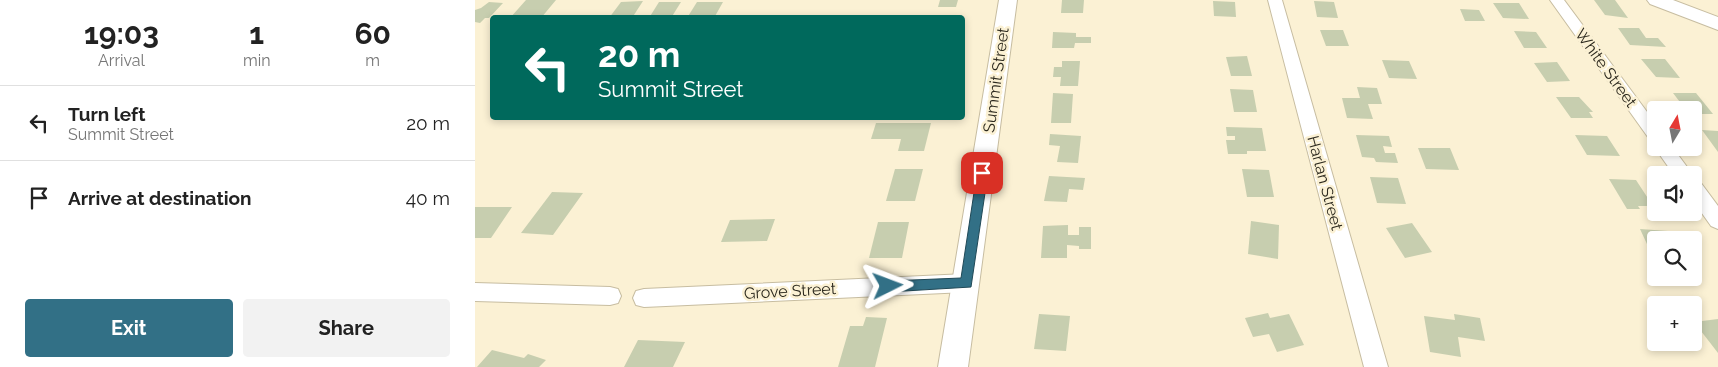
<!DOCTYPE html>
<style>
:root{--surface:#fff;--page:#f2f2f2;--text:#222;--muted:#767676;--line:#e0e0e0;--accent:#327086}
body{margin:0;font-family:Raleway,sans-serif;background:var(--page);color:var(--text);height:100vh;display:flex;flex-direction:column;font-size:19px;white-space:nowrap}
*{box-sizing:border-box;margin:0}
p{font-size:16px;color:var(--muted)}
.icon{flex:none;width:28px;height:28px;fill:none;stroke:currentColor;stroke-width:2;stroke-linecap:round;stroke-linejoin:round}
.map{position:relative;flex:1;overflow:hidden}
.panel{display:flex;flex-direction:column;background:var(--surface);width:475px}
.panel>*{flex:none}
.banner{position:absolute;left:15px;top:15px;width:475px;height:105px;border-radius:5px;box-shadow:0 2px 8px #0003;background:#00695c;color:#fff;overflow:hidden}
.needle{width:32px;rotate:10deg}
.tools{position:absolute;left:1172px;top:101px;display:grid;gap:10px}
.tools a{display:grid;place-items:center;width:55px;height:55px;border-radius:5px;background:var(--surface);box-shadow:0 2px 8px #0003;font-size:25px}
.pin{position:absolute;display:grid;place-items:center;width:42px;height:42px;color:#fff;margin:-21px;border-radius:10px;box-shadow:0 2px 8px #0006}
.me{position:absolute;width:55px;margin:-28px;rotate:87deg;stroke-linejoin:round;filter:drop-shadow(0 0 4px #0008)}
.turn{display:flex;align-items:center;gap:18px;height:105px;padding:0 25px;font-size:22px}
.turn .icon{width:65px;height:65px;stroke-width:2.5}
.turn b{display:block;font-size:35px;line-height:42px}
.eta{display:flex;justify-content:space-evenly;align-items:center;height:85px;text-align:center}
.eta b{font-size:30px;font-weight:700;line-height:35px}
.action{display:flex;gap:10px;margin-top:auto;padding:10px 25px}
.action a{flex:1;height:58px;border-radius:5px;background:var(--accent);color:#fff;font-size:20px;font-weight:700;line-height:58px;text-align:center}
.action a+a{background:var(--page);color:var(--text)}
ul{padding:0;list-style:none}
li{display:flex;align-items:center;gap:15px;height:75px;padding:0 25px;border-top:1px solid var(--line)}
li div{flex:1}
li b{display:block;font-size:19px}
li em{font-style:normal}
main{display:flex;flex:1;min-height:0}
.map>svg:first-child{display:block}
.building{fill:#c7ceaf}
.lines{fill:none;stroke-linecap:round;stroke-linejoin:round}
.minor-casing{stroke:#c7bda1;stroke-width:2}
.tertiary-casing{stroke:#c7bda1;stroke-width:2}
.minor{fill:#fff;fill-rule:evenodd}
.tertiary{fill:#fff;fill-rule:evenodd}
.route{fill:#327086;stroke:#204957}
.labels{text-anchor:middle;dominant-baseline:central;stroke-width:5;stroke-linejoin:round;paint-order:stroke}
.street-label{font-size:16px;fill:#2c291e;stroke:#fbf1d4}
</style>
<main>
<section class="panel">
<div class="eta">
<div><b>19:03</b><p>Arrival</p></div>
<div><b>1</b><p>min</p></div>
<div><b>60</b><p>m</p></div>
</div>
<ul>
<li><svg class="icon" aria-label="left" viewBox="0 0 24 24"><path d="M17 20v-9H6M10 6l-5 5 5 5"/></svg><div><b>Turn left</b><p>Summit Street</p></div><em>20 m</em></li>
<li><svg class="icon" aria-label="arrive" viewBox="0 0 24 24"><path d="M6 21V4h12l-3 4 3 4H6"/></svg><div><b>Arrive at destination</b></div><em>40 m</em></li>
</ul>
<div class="action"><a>Exit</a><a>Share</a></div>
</section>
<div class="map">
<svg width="1243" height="367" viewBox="0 0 1243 367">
<rect width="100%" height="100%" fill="#fbf1d4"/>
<path class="building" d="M51,0H81L66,18H35Z
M465,0H483L481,7H463Z
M587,0H609L608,13H586Z
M1119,0H1140L1153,18L1130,15Z
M168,1L157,18H134L146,2Z
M738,1L760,2L761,17L739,16Z
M839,1L859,2L863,18L842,17Z
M14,2L28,3L14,18H10L5,23L0,22V10L6,8Z
M184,2H206L196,18H174Z
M222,2H248L239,18H212Z
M1018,3H1044L1054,19L1028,18Z
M985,9L1004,10L1010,21H990Z
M1143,28H1164L1171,38H1183L1191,47L1155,45Z
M845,30H868L874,46H851Z
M1039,31L1061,32L1072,48H1049Z
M578,32L601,33V37H616V43H600L599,48H577Z
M772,56L777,76H756L751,57Z
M1166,59H1190L1205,78L1181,77Z
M907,60L934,61L942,79L914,78Z
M587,61H605L603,86H585L586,77H578L579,67H587Z
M1082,62L1095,81L1072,82L1059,63Z
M882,87L902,88L907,104H893L898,119L872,118L867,98H885Z
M755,89L778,90L782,112H759Z
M578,93L598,94L596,123H576Z
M1198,93H1221L1238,114H1219V110H1211Z
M1081,97H1104L1118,112H1114L1118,118H1096Z
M401,123H456L449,151H423L426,139H396Z
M751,127L787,128L791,151H772V154H753L751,140H760V136H752Z
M1227,130L1243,131V152Z
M575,134L606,136L603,163L582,162L585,146L574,145Z
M881,135L914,136L917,147L908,146L910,153H920L923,163L901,162L899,158L887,157Z
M1100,135L1132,136L1145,156L1112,155Z
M943,148H975L984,170L951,169Z
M420,169H448L440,201H411Z
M767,169L794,170L799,197H772Z
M574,176L610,178L608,190L594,189L592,202L569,201Z
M895,177L923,178L931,204L902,203Z
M1134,179L1161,180L1178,206H1163L1165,209H1152Z
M77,192L108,193L78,235L46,233Z
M0,207H37L16,238H0Z
M300,219L292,241L246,242L255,220Z
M776,221L804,225L803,259L773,254Z
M403,222H434L427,258H394Z
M937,223L957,252L930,258L911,228Z
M593,225V235H604V227H616V249H604V246L592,245V258H566L568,226Z
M1165,229L1193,231L1198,240H1181V257H1178Z
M793,313L795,318L814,314L829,345L802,352L794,334L778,337L770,318Z
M564,314L595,316L591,351L559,349Z
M979,314L1005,318L1010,341L983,337L986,357L955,352L949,316L980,320Z
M391,317L412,318L400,367H363L375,326H388Z
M1243,319V353L1219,322Z
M163,340L210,342L198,367H149Z
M17,350L49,358L53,354L71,360L64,367H2Z"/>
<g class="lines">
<defs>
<path id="minor" d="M793,0H807L913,367H889Z
M1075,0H1089L1181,124V142L1175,140Z
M1181,146V148H1198L1218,175H1199L1180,148Z
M1219,181L1226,183L1243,206V229L1236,226L1219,202Z
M491,274L498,277L502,283L498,289L491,292L169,307L161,305L158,298L161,291L169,289Z
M0,283L135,287L143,289L146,296L143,303L135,305L0,301Z"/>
<path id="tertiary" d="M524,0H542L493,367H463Z
M1172,0H1198L1243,17V30L1175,4Z"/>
</defs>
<use href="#minor" class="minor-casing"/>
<use href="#tertiary" class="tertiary-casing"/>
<use href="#minor" class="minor"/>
<use href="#tertiary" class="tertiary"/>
</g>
<path class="route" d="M507,169L513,173L496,287L413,292L409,290L407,286L409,283L413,281L486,278L502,173Z"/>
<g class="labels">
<g class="street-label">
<text transform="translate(1131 68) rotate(54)">White Street</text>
<text transform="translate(521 80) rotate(-82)">Summit Street</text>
<text transform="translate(850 183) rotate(75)">Harlan Street</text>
<text transform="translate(315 291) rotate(-3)">Grove Street</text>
</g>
</g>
</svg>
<div class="tools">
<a><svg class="needle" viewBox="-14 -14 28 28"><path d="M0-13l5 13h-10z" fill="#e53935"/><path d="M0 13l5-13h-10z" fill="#767676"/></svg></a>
<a><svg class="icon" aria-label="sound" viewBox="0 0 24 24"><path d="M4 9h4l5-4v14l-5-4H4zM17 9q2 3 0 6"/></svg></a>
<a><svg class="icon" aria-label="search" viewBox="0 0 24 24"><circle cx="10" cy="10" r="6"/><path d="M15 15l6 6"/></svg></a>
<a>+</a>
</div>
<div class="pin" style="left:507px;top:173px;background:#d93025"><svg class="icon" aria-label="arrive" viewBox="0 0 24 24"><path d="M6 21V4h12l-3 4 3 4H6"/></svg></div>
<svg class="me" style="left:413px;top:286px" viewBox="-20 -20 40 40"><path d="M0-17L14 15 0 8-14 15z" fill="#327086" stroke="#fff" stroke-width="4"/></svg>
<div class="banner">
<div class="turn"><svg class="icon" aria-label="left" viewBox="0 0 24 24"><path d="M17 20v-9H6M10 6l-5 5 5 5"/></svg><div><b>20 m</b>Summit Street</div></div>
</div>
</div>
</main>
